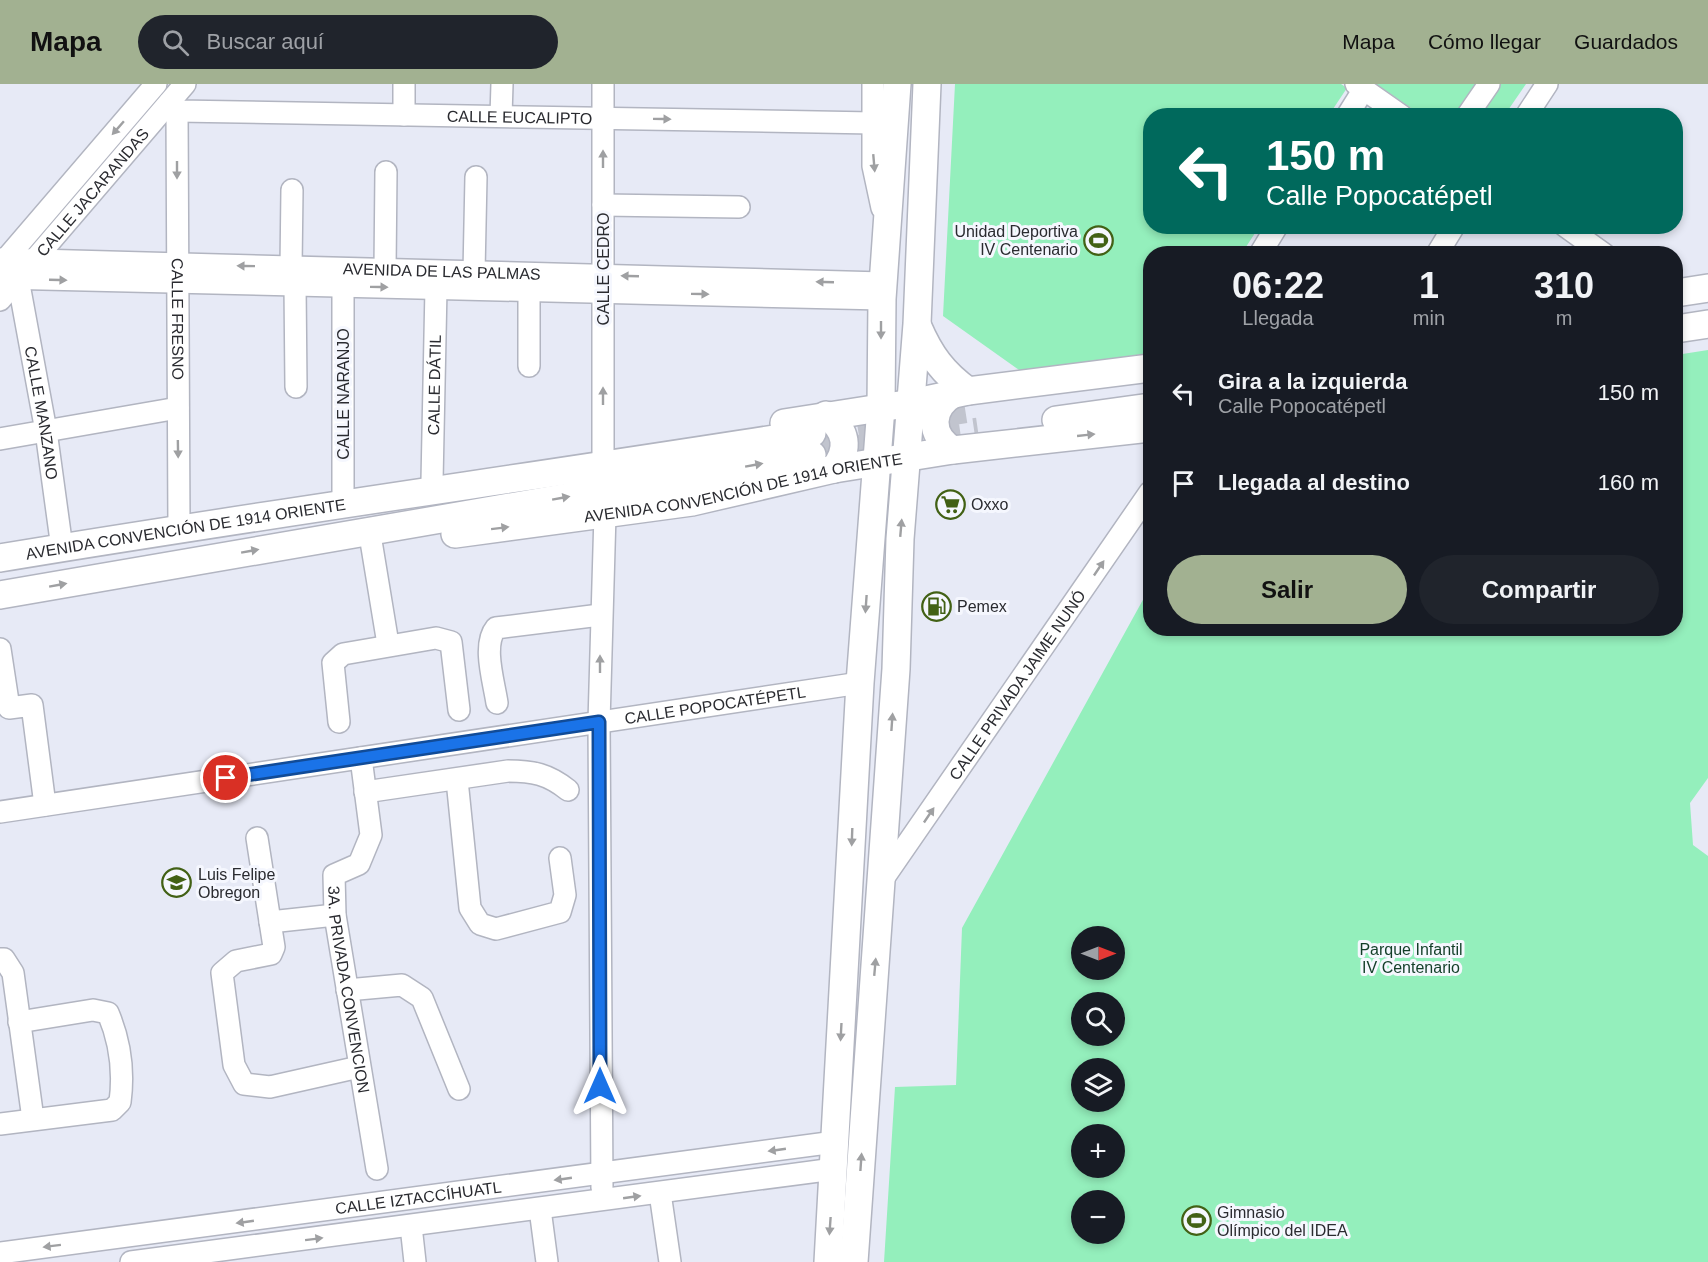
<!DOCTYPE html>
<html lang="es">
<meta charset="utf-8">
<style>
:root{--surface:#171b24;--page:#20242c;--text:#f1f3f6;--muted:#9ea1a6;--accent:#a2b191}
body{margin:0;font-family:Helvetica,sans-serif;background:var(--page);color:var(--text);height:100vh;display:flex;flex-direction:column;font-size:22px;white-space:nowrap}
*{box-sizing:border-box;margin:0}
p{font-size:20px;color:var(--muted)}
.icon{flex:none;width:33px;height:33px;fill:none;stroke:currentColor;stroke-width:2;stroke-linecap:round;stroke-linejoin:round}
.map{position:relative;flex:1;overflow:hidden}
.panel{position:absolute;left:1143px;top:162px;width:540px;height:390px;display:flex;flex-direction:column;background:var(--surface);border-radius:24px;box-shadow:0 3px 9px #0003}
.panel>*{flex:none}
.guide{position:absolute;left:1143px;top:24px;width:540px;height:126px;border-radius:24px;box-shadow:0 3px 9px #0003;background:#00695c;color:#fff;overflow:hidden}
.needle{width:39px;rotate:90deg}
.tools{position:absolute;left:1071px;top:842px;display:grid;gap:12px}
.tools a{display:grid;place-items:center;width:54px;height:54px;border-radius:50%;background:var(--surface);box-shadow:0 3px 9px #0003;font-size:30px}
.pin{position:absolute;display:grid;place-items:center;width:51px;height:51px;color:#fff;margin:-26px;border:3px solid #fff;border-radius:50%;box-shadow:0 2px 6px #0007}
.me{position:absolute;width:66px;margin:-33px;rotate:0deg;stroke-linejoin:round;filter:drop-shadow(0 0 4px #0008)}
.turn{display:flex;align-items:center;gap:21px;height:126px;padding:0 24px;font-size:27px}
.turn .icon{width:78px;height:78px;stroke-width:2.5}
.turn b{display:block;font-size:42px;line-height:51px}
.eta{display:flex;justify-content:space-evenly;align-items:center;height:102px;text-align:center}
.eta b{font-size:36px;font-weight:700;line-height:42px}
.button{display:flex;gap:12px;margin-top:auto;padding:12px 24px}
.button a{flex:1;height:69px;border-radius:36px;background:var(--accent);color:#111;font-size:24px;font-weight:700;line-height:69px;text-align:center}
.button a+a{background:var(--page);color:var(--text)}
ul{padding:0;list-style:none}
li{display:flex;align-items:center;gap:18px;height:90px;padding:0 24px}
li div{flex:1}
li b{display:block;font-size:22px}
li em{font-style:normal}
header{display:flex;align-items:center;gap:36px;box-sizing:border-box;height:84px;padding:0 30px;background:var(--accent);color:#111}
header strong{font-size:28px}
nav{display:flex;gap:33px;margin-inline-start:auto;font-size:21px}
.search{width:420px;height:54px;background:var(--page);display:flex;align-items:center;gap:15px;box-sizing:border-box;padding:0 21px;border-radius:33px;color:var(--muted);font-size:22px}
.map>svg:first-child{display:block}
.green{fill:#94efbc;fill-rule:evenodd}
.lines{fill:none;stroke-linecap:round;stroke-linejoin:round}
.major-tunnel{stroke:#c1c4ce;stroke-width:27;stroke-dasharray:27 14;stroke-linecap:butt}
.minor-casing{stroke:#b2b5c1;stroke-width:24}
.major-casing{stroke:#b2b5c1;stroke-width:30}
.minor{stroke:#fff;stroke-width:21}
.major{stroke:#fff;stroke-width:27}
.oneway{fill:#9fa0a2}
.route-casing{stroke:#114b97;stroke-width:15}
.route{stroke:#1a73e8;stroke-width:10}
.labels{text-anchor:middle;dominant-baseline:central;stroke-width:6;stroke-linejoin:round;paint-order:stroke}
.street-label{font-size:16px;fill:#2a2b30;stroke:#f5f7fe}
.poi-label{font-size:16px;fill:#2a2b30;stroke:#f5f7fe;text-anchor:start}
.park-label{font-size:16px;fill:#123e28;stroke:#f5f7fe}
</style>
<header>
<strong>Mapa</strong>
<div class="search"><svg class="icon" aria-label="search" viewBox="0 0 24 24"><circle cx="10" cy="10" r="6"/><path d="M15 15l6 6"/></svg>Buscar aquí</div>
<nav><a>Mapa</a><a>Cómo llegar</a><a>Guardados</a></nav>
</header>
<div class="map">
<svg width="1708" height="1178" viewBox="0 0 1708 1178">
<rect width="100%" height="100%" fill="#e7eaf6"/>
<path class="green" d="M955,0H1341L1347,4L1329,31L1150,32V142L1259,143L1242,169L1150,170V269L1022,288L943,232Z
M1376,0H1526L1504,32L1421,31Z
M1708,266V694L1690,719L1693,761L1708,772V1178H884L895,1003L956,1001L962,844L1150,503V544H1676V271ZM1082,852H1114V885H1082ZM1082,918H1114V951H1082ZM1082,984H1114V1017H1082ZM1082,1050H1114V1083H1082ZM1082,1116H1114V1149H1082Z"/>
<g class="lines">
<path class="major-tunnel" d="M817,349L976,324
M812,371L978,347"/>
<defs>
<g id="minor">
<path d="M404,0V31"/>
<path d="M873,0V82L882,124"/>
<path d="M1356,0L1402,32"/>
<path id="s1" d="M169,19L177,27L873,39"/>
<path id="s2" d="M177,27L179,444"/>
<path d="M501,32L502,0"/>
<path d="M1347,32L1364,5"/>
<path d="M1467,32L1489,0"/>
<path d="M1526,32L1547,0"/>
<path d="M603,121L739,123"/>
<path d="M1565,142L1604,170"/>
<path d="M1260,170L1277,142"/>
<path d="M1437,170L1454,142"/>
<path id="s3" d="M0,175L883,199"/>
<path d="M0,182L156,0"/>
<path d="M291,183L292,106"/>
<path d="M385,185L386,88"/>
<path d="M474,188L476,93"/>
<path d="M0,194L882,215"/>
<path id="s4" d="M18,195L46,347L62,464"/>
<path d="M295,201L296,303"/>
<path d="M529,206V282"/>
<path id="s5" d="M0,216L185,0"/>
<path d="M0,355L178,324"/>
<path d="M603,371V0"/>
<path id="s6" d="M432,397L436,204"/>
<path d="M343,418V202"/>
<path d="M371,457L388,560"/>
<path d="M0,565L9,624L32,621L45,721"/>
<path d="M497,619C494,598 482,561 496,544L600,531"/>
<path d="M339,638L333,579L343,570L436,554L451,558L459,626"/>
<path id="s7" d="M361,674L371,751L359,780L334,791L335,831L377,1085"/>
<path d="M457,696L470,824L480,840L496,845L560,828L565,811L560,774"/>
<path d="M365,708L508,687C533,687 548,690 568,706"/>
<path id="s8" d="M0,728L860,599"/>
<path d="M257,754L274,863L271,870L236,877L222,889L234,981L244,1000L270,1003L359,983"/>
<path id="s9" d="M883,795L1150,408"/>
<path d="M270,838L335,831"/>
<path d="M0,875H4L13,889L33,1035"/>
<path d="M347,906L402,901L422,914L459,1005"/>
<path d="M0,1040L112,1026L120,1018C124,988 120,957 108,929L93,926L19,938"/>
<path d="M602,1104L599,638L605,430"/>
<path d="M660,1109L670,1178"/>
<path d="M540,1125L547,1178"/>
<path d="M411,1142L415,1178"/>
<path id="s10" d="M0,1169L835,1058"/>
<path d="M131,1178L834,1085"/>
</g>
<g id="major">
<path d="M1676,209L1708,204"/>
<path d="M918,243C930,271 943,289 968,307"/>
<path d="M1676,245L1708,240"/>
<path d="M826,331C847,346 850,365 834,385"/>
<path d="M1056,336L1150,323"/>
<path d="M784,339L912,319L968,307L1150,284"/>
<path d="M953,366C928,351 930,324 953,310"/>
<path id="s11" d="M455,450L692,418L834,385L953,366L1150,344"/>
<path id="s12" d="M0,474C270,429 541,392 812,349"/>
<path d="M0,511L812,371"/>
<path d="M828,1178L860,599L881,323L882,215L897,0"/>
<path d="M854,1178L896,585L900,455L917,240L927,0"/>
</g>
</defs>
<use href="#minor" class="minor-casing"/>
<use href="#major" class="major-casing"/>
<use href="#minor" class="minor"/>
<use href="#major" class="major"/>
</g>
<defs><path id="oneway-solid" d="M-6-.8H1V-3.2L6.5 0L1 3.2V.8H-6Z" transform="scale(1.5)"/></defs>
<g class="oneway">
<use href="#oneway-solid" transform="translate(662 35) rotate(1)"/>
<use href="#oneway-solid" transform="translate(118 44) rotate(131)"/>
<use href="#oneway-solid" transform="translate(603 75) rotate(-90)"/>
<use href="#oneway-solid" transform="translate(874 79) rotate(85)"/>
<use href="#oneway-solid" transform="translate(177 86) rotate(90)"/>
<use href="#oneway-solid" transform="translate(246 182) rotate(-179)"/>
<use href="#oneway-solid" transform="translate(630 192) rotate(-178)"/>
<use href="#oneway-solid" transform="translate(58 196) rotate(2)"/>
<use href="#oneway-solid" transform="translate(825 198) rotate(-178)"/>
<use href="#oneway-solid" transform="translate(379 203) rotate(1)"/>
<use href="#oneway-solid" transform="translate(700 210) rotate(1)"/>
<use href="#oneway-solid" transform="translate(881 246) rotate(90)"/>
<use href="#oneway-solid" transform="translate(603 312) rotate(-90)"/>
<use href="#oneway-solid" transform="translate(1086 351) rotate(-6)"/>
<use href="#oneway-solid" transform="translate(178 365) rotate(89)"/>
<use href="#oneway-solid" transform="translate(754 381) rotate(-10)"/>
<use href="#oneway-solid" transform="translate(561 414) rotate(-10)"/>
<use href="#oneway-solid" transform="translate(500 444) rotate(-7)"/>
<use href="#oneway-solid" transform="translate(901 444) rotate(-85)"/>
<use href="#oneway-solid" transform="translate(250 467) rotate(-10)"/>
<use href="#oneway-solid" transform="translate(1099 484) rotate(-56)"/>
<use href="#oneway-solid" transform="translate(58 501) rotate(-10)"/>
<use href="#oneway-solid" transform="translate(866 520) rotate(94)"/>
<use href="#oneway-solid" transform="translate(600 580) rotate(-90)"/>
<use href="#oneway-solid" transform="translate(892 638) rotate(-86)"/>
<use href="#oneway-solid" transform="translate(929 731) rotate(-56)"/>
<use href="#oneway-solid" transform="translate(852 753) rotate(92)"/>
<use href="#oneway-solid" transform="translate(875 883) rotate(-85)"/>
<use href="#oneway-solid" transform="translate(841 948) rotate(93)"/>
<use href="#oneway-solid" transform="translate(777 1066) rotate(172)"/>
<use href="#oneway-solid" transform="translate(861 1078) rotate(-86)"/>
<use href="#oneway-solid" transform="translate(563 1095) rotate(172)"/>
<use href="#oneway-solid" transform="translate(632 1113) rotate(-8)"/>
<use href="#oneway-solid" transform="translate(245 1138) rotate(172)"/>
<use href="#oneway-solid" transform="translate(830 1142) rotate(94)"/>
<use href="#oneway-solid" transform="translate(314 1155) rotate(-7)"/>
<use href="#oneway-solid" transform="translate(52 1162) rotate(173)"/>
</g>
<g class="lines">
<defs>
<path id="route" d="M226,694L599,638L600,1002"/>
</defs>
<use href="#route" class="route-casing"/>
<use href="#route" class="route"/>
</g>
<defs>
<symbol id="stadium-ring" viewBox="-11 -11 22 22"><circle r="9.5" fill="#f5f7fe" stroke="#426115" stroke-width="1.5"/><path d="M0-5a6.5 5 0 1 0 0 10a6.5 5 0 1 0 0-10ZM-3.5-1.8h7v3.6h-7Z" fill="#426115"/></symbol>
<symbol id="supermarket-ring" viewBox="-11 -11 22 22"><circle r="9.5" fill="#f5f7fe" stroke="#426115" stroke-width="1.5"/><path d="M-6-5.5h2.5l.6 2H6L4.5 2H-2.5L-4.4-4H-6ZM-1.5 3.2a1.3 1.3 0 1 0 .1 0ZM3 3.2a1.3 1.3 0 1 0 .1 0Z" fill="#426115"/></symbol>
<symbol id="fuel-ring" viewBox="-11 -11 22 22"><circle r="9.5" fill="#f5f7fe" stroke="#426115" stroke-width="1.5"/><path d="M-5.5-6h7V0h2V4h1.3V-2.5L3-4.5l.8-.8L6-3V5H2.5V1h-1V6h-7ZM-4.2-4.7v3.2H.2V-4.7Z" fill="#426115"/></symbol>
<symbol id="school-ring" viewBox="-11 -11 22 22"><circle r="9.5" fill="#f5f7fe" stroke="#426115" stroke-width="1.5"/><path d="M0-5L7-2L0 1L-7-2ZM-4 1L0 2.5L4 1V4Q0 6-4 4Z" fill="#426115"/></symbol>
</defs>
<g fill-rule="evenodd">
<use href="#stadium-ring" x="1082" y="140" width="33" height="33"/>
<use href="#supermarket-ring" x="934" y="404" width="33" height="33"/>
<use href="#fuel-ring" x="920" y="506" width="33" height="33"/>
<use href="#school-ring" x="160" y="782" width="33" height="33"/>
<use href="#stadium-ring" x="1180" y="1120" width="33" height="33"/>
</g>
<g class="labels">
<g class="street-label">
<text stroke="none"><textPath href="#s1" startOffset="354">CALLE EUCALIPTO</textPath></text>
<text stroke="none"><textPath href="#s5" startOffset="142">CALLE JACARANDAS</textPath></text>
<text transform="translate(603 185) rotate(-90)">CALLE CEDRO</text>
<text stroke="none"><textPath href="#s3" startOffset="442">AVENIDA DE LAS PALMAS</textPath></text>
<text stroke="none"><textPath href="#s2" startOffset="208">CALLE FRESNO</textPath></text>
<text stroke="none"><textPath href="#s6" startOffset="96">CALLE DÁTIL</textPath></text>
<text transform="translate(343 310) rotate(-90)">CALLE NARANJO</text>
<text stroke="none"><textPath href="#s4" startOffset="136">CALLE MANZANO</textPath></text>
<text stroke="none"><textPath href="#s11" startOffset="292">AVENIDA CONVENCIÓN DE 1914 ORIENTE</textPath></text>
<text stroke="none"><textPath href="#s12" startOffset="188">AVENIDA CONVENCIÓN DE 1914 ORIENTE</textPath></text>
<text stroke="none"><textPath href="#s9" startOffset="236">CALLE PRIVADA JAIME NUNÓ</textPath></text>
<text stroke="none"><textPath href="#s8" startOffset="723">CALLE POPOCATÉPETL</textPath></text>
<text stroke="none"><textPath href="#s7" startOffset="252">3A. PRIVADA CONVENCION</textPath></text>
<text stroke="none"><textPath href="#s10" startOffset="422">CALLE IZTACCÍHUATL</textPath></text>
</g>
<g class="poi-label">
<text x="1078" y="147" text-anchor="end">Unidad Deportiva<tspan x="1078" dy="18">IV Centenario</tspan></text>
<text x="971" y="420">Oxxo</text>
<text x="957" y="522">Pemex</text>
<text x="198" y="790">Luis Felipe<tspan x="198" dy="18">Obregon</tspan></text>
<text x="1217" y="1128">Gimnasio<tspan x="1217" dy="18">Olímpico del IDEA</tspan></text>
</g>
<g class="park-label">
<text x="1411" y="865">Parque Infantil<tspan x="1411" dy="18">IV Centenario</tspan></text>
</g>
</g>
</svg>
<div class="tools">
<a><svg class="needle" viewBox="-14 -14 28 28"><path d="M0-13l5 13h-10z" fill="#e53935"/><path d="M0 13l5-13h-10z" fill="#9ea1a6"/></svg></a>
<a><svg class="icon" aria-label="search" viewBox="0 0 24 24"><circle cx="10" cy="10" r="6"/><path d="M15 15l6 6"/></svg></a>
<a><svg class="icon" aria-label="layers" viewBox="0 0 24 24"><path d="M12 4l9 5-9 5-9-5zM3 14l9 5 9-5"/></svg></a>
<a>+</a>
<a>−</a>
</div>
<div class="pin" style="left:226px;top:694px;background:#d93025"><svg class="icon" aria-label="arrive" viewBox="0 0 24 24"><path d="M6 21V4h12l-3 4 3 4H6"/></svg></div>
<svg class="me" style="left:600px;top:1002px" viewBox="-20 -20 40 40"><path d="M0-17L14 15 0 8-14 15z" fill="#1a73e8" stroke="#fff" stroke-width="4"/></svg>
<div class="guide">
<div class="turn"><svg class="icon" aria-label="left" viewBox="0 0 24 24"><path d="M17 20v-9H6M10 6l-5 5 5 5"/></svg><div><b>150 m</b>Calle Popocatépetl</div></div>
</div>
<section class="panel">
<div class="eta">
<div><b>06:22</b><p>Llegada</p></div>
<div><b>1</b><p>min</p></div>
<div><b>310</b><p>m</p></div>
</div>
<ul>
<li><svg class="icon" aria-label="left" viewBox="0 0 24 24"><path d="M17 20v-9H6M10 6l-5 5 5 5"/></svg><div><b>Gira a la izquierda</b><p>Calle Popocatépetl</p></div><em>150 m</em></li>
<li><svg class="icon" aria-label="arrive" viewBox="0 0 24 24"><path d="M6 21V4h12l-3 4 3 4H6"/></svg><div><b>Llegada al destino</b></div><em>160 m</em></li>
</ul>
<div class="button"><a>Salir</a><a>Compartir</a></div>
</section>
</div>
